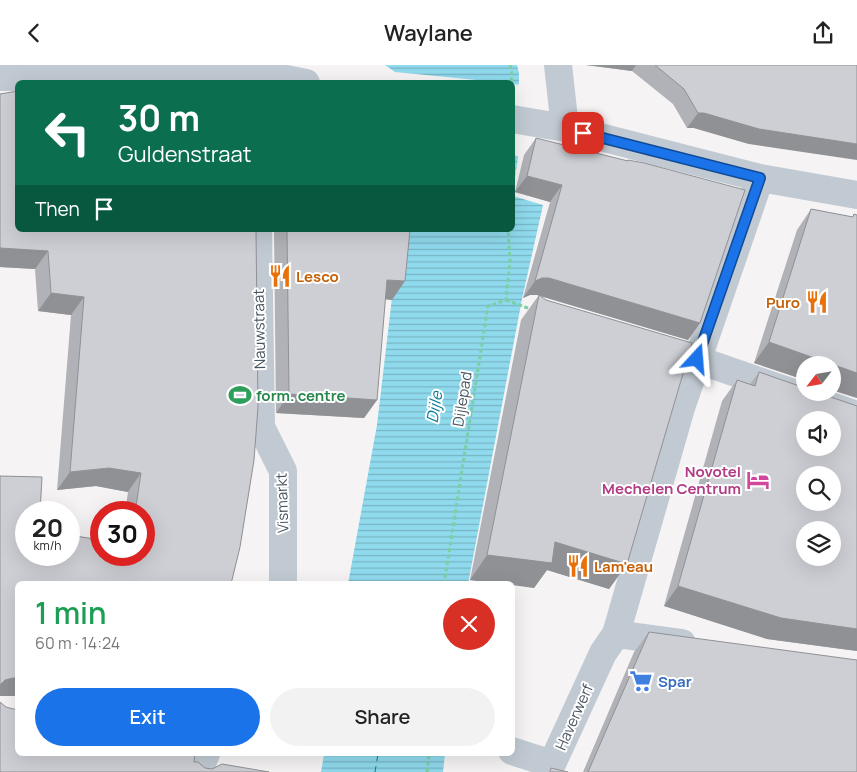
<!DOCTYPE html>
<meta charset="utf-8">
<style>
:root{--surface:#fff;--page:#f2f2f2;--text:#222;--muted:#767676;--accent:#1a73e8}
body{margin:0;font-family:Manrope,sans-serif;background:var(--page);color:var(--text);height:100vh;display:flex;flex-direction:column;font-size:19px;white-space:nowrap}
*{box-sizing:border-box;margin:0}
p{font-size:16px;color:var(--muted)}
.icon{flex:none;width:28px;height:28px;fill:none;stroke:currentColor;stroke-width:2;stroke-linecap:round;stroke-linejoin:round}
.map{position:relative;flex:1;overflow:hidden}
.panel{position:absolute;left:15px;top:516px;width:500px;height:175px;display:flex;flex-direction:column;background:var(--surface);border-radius:8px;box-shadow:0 5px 20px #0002}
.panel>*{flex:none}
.hud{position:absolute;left:15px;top:15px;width:500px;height:152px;border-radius:8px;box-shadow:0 5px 20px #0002;background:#0b6e4f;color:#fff;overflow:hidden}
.needle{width:32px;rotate:239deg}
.controls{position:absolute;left:796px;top:291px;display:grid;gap:10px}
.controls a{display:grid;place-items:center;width:45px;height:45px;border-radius:50%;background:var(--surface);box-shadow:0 5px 20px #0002;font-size:25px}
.speed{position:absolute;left:15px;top:436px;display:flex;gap:10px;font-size:25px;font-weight:700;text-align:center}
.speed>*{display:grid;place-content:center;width:65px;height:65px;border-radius:50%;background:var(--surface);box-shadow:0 5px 20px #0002;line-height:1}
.speed small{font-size:12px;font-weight:400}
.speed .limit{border:8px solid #d22;background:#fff;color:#111}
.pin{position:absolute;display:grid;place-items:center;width:42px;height:42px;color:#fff;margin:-21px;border-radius:10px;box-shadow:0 2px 8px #0006}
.me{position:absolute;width:55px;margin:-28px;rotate:19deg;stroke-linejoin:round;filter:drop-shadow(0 0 4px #0008)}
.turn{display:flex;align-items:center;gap:18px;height:105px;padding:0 20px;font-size:22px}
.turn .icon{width:65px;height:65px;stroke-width:2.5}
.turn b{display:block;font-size:35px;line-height:42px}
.then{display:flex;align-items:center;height:48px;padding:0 20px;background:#0003;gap:10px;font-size:19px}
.round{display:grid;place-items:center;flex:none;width:52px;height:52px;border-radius:26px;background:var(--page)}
.headline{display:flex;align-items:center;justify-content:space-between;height:85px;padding:0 20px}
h1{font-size:30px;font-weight:600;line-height:38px;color:#1e9e55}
.cta{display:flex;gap:10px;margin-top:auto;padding:10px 20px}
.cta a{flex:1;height:58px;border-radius:30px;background:var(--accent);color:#fff;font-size:20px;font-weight:600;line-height:58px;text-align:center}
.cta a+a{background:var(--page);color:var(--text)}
header{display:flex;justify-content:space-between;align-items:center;height:65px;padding:0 20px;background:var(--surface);font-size:22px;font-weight:600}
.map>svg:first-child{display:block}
.water{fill:url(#water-rules)}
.pier{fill:#f5f3f3}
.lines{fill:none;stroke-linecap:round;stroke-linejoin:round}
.ferry{stroke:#0c7c9b;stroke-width:1;stroke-dasharray:6 5;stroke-linecap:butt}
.path{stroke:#7ad0a6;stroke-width:3;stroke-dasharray:4 2.5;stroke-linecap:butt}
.street{stroke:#c1cad2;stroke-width:28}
.wall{fill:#b0b2b7}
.shaded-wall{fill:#909195}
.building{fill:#cdcfd5;stroke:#909195;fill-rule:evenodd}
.route-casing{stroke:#114b97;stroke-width:12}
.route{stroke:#1a73e8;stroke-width:9}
.labels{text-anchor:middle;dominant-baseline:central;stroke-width:4;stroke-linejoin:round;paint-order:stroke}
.food-label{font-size:15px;font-weight:bold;fill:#c56008;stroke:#fff;text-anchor:start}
.street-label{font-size:15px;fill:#4a5661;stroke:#fff}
.leisure-label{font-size:15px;font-weight:bold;fill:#27864d;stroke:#fff;text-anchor:start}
.hotel-label{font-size:15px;font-weight:bold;fill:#b23c85;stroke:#fff;text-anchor:end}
.shop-label{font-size:15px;font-weight:bold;fill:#366cbe;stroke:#fff;text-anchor:start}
.water-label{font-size:16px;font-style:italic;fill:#0c7c9b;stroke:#fff}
</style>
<header><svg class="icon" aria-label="back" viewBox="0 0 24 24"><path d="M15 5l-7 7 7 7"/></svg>Waylane<svg class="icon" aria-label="share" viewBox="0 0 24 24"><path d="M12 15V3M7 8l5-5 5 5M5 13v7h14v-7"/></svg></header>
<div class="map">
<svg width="857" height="707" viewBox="0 0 857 707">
<defs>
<pattern id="water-rules" width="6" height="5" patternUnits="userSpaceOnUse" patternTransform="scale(1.25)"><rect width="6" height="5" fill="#90daee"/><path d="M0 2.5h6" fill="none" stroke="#78b4c4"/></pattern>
</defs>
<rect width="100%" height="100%" fill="#f5f3f3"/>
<path class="water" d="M379,0H517L519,8L518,92L513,125L512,18L385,17Z
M513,131L543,140L522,234L468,519H348L377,360L400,165H512Z
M324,689H445L443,707H321Z"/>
<path class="pier" d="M377,0H385L395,7L497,17H383Z
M513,19L521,20L520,92L513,90Z"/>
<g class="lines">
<path class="ferry" d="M375,707L378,689"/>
<path class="path" d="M510,0L512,9L511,18
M506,235L533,245
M444,519L488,241L506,235L510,195L508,165
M427,707L429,689"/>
<path class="street" d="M558,0L565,63
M0,12L262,9L306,18
M512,54L565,63L760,113L857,130
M258,165L261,362L283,406V519
M681,289L857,350
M616,569L682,578
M512,686L552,699L603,588L616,569L681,343L760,113
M198,707L206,689"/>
</g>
<path class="wall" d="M586,0H857L749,79L694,63H687L673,39L632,6Z
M18,26V165H256L258,342L254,395L240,482L231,519H18V631H0V411L42,412L40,448H26V490H69V470L101,475V490H144V448H125L128,427L96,421L57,425L71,250L38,246L35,204L0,202V29Z
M536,73L627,96L628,95L700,258L688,275L540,231L627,499L609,524L547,505L534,523L512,519H501L470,515L521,255L539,230H530L523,233L550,137L515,127L524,90Z
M811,144L852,152L854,149L857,333L832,325V300H805V315L754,298L797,165Z
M274,165H410L392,235L385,234L377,335L364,353L276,348Z
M759,307L857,341V586L767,574L664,541L722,336L737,315L750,319Z
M649,567L857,707H583L634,587Z"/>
<path class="shaded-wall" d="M586,0H636L632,6Z
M698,48H704L857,79V95L749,79L694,63H687Z
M527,111L562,120L550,137L515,127Z
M0,183L48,186L35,204L0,202Z
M542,213H549L700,258L688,275L537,230H530L523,233L535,216Z
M387,215L405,216L392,235L374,233Z
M51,228L84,232L71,250L38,246Z
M769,277L857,308V333L832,325V300H805V315L754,298Z
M289,329L377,335L364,353L276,348Z
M109,403L141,408L128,427L96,421L57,425L70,407Z
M555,477L627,499L609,524L547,505L534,523L512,520V519H501L470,515L487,490Z
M678,521L857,564V586L767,574L664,541Z
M13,613H18V631H0V620L5,615Z"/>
<path class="building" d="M655,0H857V79L759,64L704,48H698L684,24Z
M18,26V165H256L258,342L254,395L240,482L231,519H18V613H13L5,615L0,620V411L42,412L40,448H26V490H69V470L101,475V490H144V448H135L141,408L109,403L70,407L84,232L51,228L48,186L0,183V29Z
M536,73L628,96V95L644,98L745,125L700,258L549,213H542L535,216L562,120L527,111Z
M811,144L853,152L854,149L857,150V308L769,277Z
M287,165H410L405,216L387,215L377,335L289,329Z
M539,230L546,235L692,278L627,499L555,477L552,498L487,490Z
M759,307L805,323V328H819L857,341V564L781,553L678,521L737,315L755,321ZM805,355H832V382H805ZM805,410H832V438H805ZM805,465H832V492H805Z
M649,567L857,595V707H588Z
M0,637L6,642L13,644H18V689H195L194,697H198L205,703L212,704L222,699L269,707H0Z
M551,703L568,707H550Z"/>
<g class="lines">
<defs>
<path id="route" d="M583,68L760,113L697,294"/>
</defs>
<use href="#route" class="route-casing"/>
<use href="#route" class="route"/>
</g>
<defs>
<symbol id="restaurant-bare" viewBox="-9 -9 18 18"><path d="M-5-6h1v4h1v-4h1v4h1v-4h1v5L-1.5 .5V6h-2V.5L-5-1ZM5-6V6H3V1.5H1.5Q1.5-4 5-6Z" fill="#e8710a" stroke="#fff" stroke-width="2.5" paint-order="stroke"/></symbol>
<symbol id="stadium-bare" viewBox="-9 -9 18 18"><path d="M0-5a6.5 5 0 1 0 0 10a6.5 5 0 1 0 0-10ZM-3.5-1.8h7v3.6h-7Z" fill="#2e9e5b" stroke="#fff" stroke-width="2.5" paint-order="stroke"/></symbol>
<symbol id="hotel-bare" viewBox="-9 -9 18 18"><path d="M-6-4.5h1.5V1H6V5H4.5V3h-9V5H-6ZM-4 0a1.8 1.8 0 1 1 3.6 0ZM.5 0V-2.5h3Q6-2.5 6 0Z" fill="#d1479c" stroke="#fff" stroke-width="2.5" paint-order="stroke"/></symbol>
<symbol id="supermarket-bare" viewBox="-9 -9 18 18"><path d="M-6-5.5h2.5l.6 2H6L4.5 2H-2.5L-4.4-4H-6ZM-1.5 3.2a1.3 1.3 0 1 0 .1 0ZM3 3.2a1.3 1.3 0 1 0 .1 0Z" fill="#3f7fe0" stroke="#fff" stroke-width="2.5" paint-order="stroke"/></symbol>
</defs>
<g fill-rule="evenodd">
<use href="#restaurant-bare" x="264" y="195" width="32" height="32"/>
<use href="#restaurant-bare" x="801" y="221" width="32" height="32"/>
<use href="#stadium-bare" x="224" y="314" width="32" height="32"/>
<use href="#hotel-bare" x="742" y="399" width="32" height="32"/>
<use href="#restaurant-bare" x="562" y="485" width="32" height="32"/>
<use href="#supermarket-bare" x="625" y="600" width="32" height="32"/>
</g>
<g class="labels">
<g class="food-label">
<text x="296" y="211">Lesco</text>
<text x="800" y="237" text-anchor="end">Puro</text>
<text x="594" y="501">Lam'eau</text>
</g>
<g class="street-label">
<text transform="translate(259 264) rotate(-91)">Nauwstraat</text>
<text transform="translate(462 334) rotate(-81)">Dijlepad</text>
<text transform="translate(282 438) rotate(-92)">Vismarkt</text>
<text transform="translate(574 652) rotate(-66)">Haverwerf</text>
</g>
<g class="leisure-label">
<text x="256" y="330">form. centre</text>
</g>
<g class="hotel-label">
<text x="741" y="406">Novotel<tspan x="741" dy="17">Mechelen Centrum</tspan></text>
</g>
<g class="shop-label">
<text x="658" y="616">Spar</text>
</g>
<g class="water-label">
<text transform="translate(434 342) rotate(-81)">Dijle</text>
</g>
</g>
</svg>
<div class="controls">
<a><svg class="needle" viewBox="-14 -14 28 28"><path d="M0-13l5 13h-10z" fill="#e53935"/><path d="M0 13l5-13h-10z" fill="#767676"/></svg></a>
<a><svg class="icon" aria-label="sound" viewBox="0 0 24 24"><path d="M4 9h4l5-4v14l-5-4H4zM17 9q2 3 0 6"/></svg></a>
<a><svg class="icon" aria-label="search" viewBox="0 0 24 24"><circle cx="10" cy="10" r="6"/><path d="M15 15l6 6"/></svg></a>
<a><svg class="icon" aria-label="layers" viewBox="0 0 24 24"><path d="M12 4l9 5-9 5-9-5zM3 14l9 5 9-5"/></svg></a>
</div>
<div class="speed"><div>20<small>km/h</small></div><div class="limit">30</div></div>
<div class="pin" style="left:583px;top:68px;background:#d93025"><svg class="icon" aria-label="arrive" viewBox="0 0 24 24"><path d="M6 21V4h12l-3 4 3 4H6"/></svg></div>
<svg class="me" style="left:697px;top:294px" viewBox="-20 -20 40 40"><path d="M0-17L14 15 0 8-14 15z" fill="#1a73e8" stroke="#fff" stroke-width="4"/></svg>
<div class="hud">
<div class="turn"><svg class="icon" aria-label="left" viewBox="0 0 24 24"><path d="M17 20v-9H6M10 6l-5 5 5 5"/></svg><div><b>30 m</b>Guldenstraat</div></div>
<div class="then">Then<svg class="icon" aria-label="arrive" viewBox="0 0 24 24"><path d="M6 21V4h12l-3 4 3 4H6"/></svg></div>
</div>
<section class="panel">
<div class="headline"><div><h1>1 min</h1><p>60 m · 14:24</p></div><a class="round" style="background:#d93025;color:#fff"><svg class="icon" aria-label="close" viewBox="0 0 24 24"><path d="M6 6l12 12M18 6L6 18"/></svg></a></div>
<div class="cta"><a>Exit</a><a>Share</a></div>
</section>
</div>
